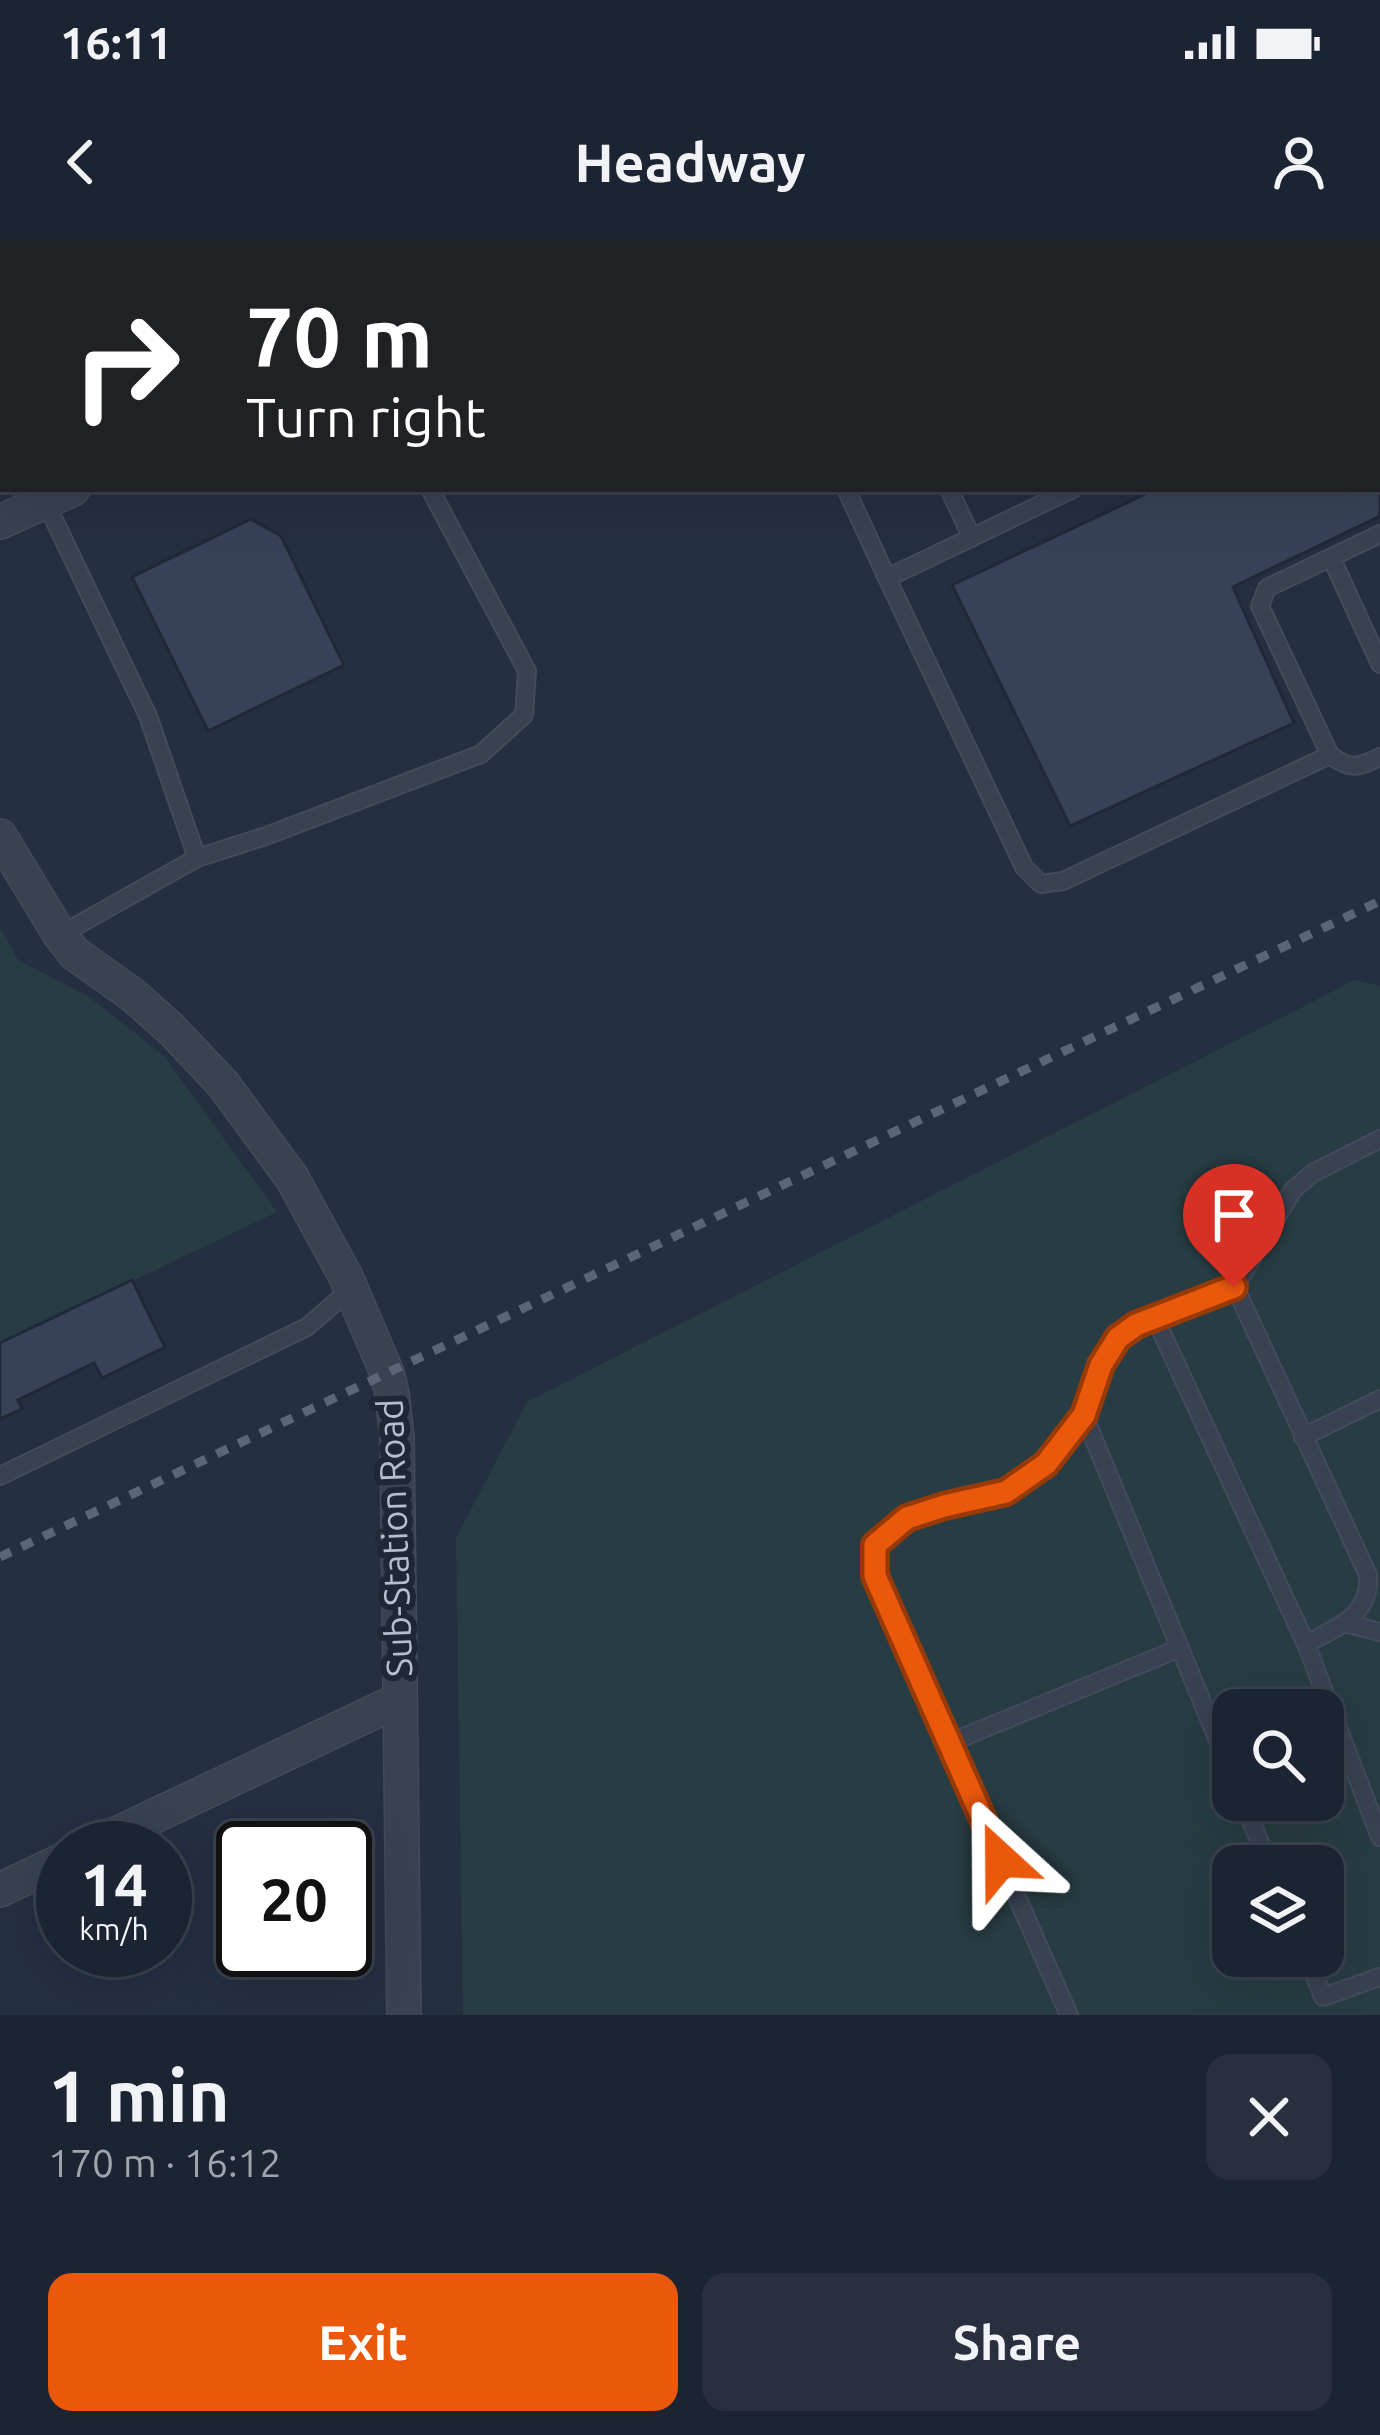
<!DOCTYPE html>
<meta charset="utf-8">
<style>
:root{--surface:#1c2332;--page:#292f3e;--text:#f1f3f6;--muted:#a0a4ac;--line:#3a404d;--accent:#ea580c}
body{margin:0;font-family:Ubuntu,sans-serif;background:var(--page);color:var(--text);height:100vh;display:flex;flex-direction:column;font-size:45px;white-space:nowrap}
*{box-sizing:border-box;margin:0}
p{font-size:39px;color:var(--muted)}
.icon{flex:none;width:66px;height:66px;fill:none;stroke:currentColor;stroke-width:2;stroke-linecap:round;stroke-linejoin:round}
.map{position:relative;height:1775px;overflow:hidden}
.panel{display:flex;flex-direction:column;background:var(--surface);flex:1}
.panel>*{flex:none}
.hud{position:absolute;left:0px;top:0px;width:1380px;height:252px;box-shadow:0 12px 48px #0002,0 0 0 3px var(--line);background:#202124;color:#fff;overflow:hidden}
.fabs{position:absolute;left:1212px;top:1449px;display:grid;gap:24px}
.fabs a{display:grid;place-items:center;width:132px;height:132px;border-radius:24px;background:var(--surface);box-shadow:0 12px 48px #0002,0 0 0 3px var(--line);font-size:60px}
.speed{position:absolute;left:36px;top:1581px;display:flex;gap:24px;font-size:60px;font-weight:700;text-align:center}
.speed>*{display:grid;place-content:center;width:156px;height:156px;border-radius:50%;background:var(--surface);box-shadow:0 12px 48px #0002,0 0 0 3px var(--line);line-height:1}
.speed small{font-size:30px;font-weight:400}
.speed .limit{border:6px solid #111;border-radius:18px;background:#fff;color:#111}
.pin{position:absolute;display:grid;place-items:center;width:102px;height:102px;color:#fff;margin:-123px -51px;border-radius:50% 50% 50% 0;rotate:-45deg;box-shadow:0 0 12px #0007}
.pin .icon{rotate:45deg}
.me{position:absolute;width:132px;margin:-66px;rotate:336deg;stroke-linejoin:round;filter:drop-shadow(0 0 9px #0008)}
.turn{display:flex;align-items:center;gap:42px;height:252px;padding:0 48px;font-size:54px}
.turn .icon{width:156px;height:156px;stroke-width:2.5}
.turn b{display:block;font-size:84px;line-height:102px}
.round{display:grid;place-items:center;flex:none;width:126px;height:126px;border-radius:24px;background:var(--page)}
.headline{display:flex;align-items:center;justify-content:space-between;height:204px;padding:0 48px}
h1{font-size:72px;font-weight:700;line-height:90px}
.primary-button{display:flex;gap:24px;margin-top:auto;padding:24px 48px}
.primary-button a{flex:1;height:138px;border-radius:24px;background:var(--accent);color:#fff;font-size:48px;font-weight:700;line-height:138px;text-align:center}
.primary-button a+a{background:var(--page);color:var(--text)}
.status{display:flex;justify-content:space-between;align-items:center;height:84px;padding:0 60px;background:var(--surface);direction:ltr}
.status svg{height:33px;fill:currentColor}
header{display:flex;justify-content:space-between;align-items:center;height:156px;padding:0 48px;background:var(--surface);font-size:54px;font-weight:700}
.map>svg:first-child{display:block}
.green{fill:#273d43;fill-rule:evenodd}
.building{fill:#374258;stroke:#202839;stroke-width:3}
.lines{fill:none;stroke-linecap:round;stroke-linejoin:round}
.lane-casing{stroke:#434a5b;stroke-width:20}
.street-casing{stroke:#434a5b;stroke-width:36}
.highway-casing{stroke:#444c5c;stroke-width:63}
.lane{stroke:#394152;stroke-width:16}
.street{stroke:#394152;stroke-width:33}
.highway{stroke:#786d56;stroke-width:60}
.rail{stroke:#5b6579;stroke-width:9;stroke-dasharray:12 12;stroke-linecap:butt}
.route-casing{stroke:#983908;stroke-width:30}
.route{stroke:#ea580c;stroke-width:21}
.labels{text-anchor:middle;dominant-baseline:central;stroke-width:12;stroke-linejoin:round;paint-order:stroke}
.street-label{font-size:36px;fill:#b6bdcc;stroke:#1e2637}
</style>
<div class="status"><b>16:11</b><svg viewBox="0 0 49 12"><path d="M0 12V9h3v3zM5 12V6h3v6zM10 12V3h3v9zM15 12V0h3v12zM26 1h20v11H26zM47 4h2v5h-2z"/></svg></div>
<header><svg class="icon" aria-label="back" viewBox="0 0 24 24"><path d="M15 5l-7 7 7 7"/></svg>Headway<svg class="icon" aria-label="person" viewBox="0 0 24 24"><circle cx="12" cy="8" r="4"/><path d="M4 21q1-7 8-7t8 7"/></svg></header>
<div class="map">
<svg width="1380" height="1775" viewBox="0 0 1380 1775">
<rect width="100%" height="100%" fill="#252f42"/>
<path class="green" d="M0,687L18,720L88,756L164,816L277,972L0,1104Z
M1355,740L1380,746V1775H463L456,1298L527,1162ZM1233,1470H1323V1560H1233ZM1233,1626H1323V1716H1233Z"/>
<path class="building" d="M1380,144V276L1233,347L1294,483L1070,586L952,345L1156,249H1377V145Z
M251,279L281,296L344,425L208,491L132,337Z
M132,1040L165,1107L102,1138L94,1123L18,1160L22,1169L0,1179V1103Z"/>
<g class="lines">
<defs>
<path id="lane" d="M1203,0L1205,3
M902,3L911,0
M1377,102L1380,100
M846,249L887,338L1073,249
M949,249L972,298
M45,261L148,476L197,618L60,695
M1331,317L1380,424
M887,338L1024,627L1041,644L1063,641L1330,515L1260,366L1267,348L1380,294
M1330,515C1350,530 1358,528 1380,517
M197,618L266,596L481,514L524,475L527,431L430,249
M1235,1047L1368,1335C1371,1376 1337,1387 1306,1404L1380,1597
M1155,1078L1306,1404
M1303,1197L1380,1159
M0,1236L307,1087L351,1049
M1344,1383L1380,1392
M949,1503L1180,1408
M1233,1537L1084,1175L1101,1125L1118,1098L1136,1085L1235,1047L1293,950L1313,933L1380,899
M1242,1560L1270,1626
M1307,1716L1323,1757L1380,1737
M1069,1775L875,1336V1305L907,1278L1006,1252L1046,1224L1084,1175"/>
<path id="street" d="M0,282L73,249
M0,596L60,695L74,713L134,756L171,789L223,844L292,938L346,1037L387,1133L392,1154L397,1197L404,1775
M87,1608L399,1460
M0,1650L63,1620"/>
<path id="highway" d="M40,3L50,0
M462,3L475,0
M0,102H3"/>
</defs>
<use href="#lane" class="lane-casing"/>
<use href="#street" class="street-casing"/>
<use href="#highway" class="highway-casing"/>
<use href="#lane" class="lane"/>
<use href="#street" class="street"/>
<use href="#highway" class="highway"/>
<path class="rail" d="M0,1317L1380,661"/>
</g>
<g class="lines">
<defs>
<path id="route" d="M1001,1620L875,1336V1305L907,1278L944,1266L1006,1252L1046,1224L1084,1175L1101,1125L1118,1098L1136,1085L1234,1047"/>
</defs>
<use href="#route" class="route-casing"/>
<use href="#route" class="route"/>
</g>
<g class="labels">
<g class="street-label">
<text transform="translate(394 1298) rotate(-92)">Sub-Station Road</text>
</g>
</g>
</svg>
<div class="fabs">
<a><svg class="icon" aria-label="search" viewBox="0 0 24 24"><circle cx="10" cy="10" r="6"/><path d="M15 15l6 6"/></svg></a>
<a><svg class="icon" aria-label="layers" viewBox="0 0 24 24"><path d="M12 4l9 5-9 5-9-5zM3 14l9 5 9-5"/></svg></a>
</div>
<div class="speed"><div>14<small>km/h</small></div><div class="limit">20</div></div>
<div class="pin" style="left:1234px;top:1047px;background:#d93025"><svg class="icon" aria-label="arrive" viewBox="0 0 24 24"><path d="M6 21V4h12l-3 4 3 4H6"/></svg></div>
<svg class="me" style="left:1001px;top:1620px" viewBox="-20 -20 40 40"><path d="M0-17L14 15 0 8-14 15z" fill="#ea580c" stroke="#fff" stroke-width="4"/></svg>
<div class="hud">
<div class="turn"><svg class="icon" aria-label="right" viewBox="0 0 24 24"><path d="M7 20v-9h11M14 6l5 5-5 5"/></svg><div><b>70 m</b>Turn right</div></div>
</div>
</div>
<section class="panel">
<div class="headline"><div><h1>1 min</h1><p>170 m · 16:12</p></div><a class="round"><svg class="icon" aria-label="close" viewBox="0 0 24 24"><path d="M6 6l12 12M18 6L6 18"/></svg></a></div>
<div class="primary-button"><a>Exit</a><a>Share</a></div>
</section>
